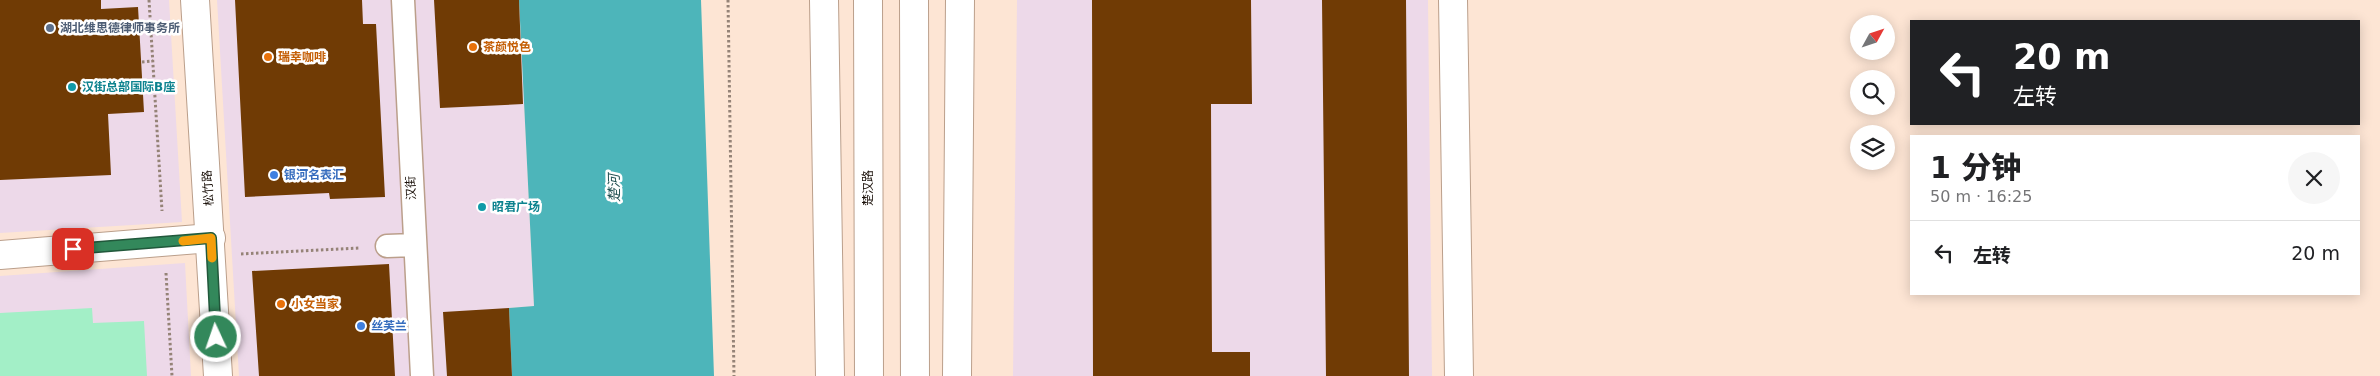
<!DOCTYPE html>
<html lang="zh">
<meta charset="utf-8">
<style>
:root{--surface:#fff;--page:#f6f6f6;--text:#202124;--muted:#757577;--line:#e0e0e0}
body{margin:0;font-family:"DejaVu Sans","Noto Sans SC",sans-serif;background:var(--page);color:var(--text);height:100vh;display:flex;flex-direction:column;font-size:19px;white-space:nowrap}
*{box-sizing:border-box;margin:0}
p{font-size:16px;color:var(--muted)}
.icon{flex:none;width:28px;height:28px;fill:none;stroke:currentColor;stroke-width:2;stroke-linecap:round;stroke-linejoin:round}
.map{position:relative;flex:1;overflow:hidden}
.details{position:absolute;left:1910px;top:135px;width:450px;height:160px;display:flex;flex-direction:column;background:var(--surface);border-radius:0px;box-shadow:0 2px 12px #0003}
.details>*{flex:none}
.hud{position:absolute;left:1910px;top:20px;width:450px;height:105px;border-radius:0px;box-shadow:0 2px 12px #0003;background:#202124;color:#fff;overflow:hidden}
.needle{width:32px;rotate:50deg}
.buttons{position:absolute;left:1850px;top:15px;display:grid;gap:10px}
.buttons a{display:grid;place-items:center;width:45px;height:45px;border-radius:50%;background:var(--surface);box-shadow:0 2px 12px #0003;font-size:25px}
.pin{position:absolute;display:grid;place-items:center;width:42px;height:42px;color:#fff;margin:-21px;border-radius:10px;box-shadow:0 2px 8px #0006}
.me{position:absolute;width:55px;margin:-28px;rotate:357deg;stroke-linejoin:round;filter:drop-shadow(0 0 4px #0008)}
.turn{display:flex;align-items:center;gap:18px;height:105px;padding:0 20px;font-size:22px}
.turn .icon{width:65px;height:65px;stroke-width:2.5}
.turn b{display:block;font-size:35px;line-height:42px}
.round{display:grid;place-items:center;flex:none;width:52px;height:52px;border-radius:26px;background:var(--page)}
.headline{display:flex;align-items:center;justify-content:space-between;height:85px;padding:0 20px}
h1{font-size:30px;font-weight:800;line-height:38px}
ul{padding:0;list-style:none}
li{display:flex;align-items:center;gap:15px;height:65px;padding:0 20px;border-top:1px solid var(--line)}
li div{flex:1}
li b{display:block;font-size:19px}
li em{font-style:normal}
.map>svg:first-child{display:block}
.commercial{fill:#edd9e9}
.green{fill:#a3efc7}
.water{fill:#4db5ba}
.building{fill:#703b05}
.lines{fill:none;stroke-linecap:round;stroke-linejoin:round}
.pedestrian-casing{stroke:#bb9f8b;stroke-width:25}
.minor-casing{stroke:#bb9f8b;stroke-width:30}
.tertiary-casing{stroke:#bb9f8b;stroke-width:30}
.secondary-casing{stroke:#bb9f8b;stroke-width:30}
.primary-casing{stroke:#bb9f8b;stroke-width:30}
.path{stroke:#958377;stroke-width:3;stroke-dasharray:2.5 2.5;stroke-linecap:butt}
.pedestrian{stroke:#fff;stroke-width:22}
.minor{stroke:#fff;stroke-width:28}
.tertiary{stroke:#fff;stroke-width:28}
.secondary{stroke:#fff;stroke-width:28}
.primary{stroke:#fff;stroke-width:28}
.route-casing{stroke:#21583b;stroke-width:12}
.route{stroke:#33885b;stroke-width:9}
.slow{stroke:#f59e0b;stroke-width:9}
.service-dot{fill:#5c6f8a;stroke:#fff;stroke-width:2}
.food-dot{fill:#e8710a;stroke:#fff;stroke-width:2}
.culture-dot{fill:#0f9aa8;stroke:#fff;stroke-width:2}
.shop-dot{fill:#3f7fe0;stroke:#fff;stroke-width:2}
.labels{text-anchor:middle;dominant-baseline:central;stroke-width:5;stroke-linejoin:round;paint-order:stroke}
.service-label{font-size:12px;font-weight:bold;fill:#4e5e75;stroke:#fff;text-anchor:start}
.food-label{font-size:12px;font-weight:bold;fill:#c56008;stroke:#fff;text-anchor:start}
.culture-label{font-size:12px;font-weight:bold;fill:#0d838f;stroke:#fff;text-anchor:start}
.shop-label{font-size:12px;font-weight:bold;fill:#366cbe;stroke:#fff;text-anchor:start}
.street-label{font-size:12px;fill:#1a1009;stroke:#fff}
.water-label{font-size:14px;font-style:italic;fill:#235153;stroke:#fff}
</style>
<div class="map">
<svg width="2380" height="376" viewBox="0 0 2380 376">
<rect width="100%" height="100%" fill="#fde5d4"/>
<path class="commercial" d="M0,0H169L182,222L0,233Z
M217,0H519L534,306L509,308L512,376H239Z
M1017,0H1428L1432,376H1013Z
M185,263L191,376H0V276Z"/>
<path class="green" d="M92,308L93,323L144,321L147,376H0V313Z"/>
<path class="water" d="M519,0H701L714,376H512L509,308L534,306Z"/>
<path class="building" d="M0,0H101V9L138,7L144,112L108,114L111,175L0,180Z
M235,0H362L363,24H376L385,197L330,199L329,193L245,197Z
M434,0H519L523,104L440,108Z
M1092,0H1251L1252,104H1211L1212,352H1250V376H1093Z
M1322,0H1406L1409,376H1326Z
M389,264L395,376H259L252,271Z
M509,308L512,376H447L443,312Z"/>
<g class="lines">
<defs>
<path id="pedestrian" d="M403,0L422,376
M387,246L414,245"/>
<path id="minor" d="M1453,0L1459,376
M0,255L211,238"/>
<path id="tertiary" d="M195,0L218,376"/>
<path id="secondary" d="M824,0L830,376
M957,376L960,0"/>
<path id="primary" d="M868,0L869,376
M914,0L915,376"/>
</defs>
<use href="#pedestrian" class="pedestrian-casing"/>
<use href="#minor" class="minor-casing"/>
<use href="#tertiary" class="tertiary-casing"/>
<use href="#secondary" class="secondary-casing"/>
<use href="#primary" class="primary-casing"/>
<path class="path" d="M149,0L162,211
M728,0L734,376
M142,62L153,61
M241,254L359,248
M166,273L172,376"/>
<use href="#pedestrian" class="pedestrian"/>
<use href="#minor" class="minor"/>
<use href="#tertiary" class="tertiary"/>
<use href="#secondary" class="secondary"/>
<use href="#primary" class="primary"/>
</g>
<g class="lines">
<defs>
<path id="route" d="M73,249L211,238L216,337"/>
</defs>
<use href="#route" class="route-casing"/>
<use href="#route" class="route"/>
<path class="slow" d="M183,241L211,238L212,258"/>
</g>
<circle class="service-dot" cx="50" cy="28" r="5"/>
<g class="food-dot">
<circle cx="473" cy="47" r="5"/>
<circle cx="268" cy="57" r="5"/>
<circle cx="281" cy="304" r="5"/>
</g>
<g class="culture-dot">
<circle cx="72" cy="87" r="5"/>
<circle cx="482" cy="207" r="5"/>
</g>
<g class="shop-dot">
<circle cx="274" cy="175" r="5"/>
<circle cx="361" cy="326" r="5"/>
</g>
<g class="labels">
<g class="service-label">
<text x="60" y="28">湖北维思德律师事务所</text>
</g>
<g class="food-label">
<text x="483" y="47">茶颜悦色</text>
<text x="278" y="57">瑞幸咖啡</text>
<text x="291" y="304">小女当家</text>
</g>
<g class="culture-label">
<text x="82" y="87">汉街总部国际B座</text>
<text x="492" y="207">昭君广场</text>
</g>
<g class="shop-label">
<text x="284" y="175">银河名表汇</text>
<text x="371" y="326">丝芙兰</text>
</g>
<g class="street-label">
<text transform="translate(208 188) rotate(-94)">松竹路</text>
<text transform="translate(411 188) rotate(-93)">汉街</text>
<text transform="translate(868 188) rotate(-90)">楚汉路</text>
</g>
<g class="water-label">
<text transform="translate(614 188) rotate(-91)">楚河</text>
</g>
</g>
</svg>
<div class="buttons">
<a><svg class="needle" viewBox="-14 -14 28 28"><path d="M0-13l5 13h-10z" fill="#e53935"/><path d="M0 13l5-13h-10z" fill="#757577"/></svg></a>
<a><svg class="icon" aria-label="search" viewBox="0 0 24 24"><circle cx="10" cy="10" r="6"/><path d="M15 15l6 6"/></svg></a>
<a><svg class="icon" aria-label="layers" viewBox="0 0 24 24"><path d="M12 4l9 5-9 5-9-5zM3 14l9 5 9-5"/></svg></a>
</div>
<div class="pin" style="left:73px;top:249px;background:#d93025"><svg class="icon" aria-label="arrive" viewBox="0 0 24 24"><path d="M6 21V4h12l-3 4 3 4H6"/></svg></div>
<svg class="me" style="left:216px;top:337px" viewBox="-20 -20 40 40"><circle r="17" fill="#33885b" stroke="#fff" stroke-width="3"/><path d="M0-11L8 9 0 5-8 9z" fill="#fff"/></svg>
<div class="hud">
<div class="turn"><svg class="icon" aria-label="left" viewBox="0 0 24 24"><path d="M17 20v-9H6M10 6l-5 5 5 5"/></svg><div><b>20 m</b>左转</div></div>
</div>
<section class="details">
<div class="headline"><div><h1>1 分钟</h1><p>50 m · 16:25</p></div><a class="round"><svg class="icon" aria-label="close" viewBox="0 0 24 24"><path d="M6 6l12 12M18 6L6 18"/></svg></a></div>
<ul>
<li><svg class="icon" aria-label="left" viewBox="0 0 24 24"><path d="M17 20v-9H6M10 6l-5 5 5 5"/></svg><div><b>左转</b></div><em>20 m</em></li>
</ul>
</section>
</div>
